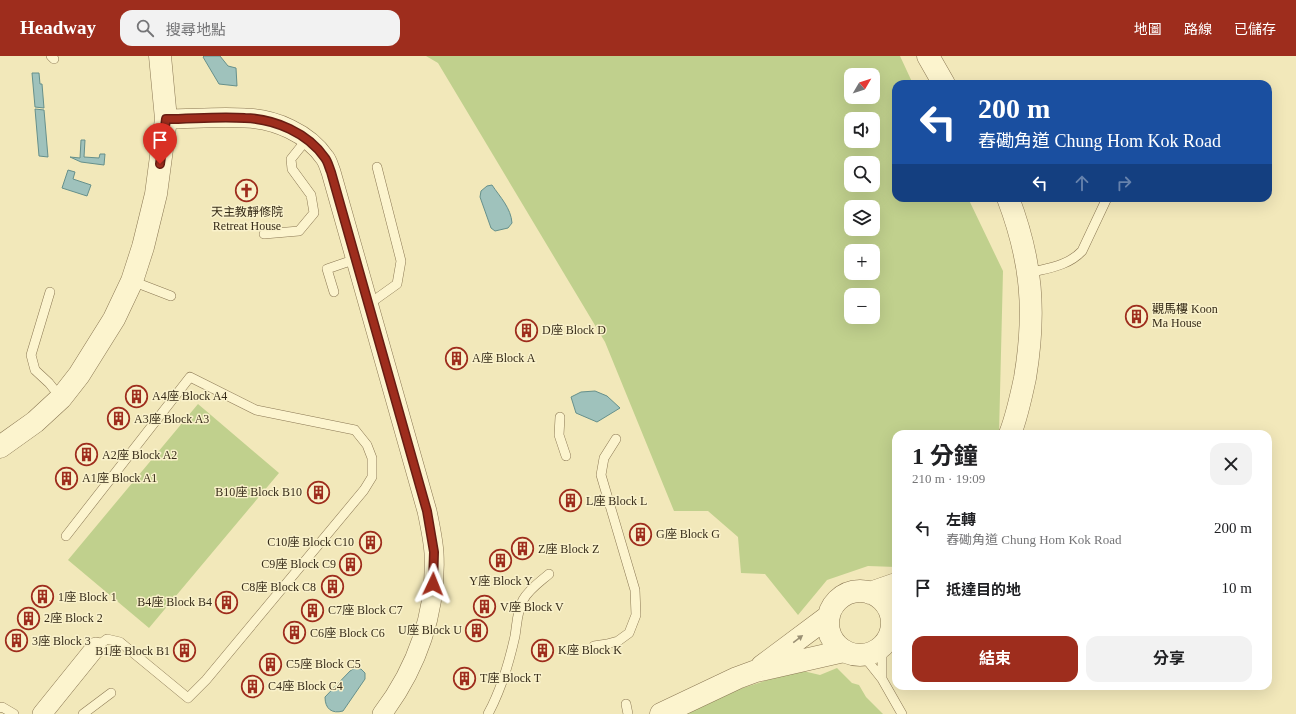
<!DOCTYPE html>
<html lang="zh-TW">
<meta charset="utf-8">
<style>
:root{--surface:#fff;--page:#f2f2f2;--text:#202124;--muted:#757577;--accent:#9e2d1d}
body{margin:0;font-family:"Times New Roman","Noto Sans TC",serif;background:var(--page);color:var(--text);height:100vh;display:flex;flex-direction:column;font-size:15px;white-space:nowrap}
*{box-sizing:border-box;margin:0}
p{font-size:13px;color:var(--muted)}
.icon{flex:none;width:22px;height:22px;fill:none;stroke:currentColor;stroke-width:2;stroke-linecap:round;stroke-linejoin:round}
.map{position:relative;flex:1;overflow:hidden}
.sheet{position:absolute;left:892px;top:374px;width:380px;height:260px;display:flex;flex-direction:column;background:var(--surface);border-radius:12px;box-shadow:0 4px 16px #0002}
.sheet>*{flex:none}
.guide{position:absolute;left:892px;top:24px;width:380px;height:122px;border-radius:12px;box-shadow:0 4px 16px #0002;background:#1a4fa0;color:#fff;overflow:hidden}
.needle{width:26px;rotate:51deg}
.tools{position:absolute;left:844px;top:12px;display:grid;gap:8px}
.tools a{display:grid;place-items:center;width:36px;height:36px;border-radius:8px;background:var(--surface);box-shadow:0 4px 16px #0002;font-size:20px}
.pin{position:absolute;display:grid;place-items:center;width:34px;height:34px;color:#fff;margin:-41px -17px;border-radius:50% 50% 50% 0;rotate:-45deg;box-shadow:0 0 4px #0007}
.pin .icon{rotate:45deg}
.me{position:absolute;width:44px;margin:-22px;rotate:2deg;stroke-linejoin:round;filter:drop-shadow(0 0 3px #0008)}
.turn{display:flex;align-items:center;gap:14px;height:84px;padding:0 20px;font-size:18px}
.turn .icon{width:52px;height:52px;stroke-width:2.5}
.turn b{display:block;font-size:28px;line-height:34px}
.lanes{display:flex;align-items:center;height:38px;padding:0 20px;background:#0003;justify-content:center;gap:20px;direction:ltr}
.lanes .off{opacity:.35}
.round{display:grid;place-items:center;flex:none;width:42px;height:42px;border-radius:12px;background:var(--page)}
.head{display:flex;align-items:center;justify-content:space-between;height:68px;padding:0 20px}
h1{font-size:24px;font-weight:700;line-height:30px}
.cta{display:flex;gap:8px;margin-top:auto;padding:8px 20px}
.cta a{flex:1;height:46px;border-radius:12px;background:var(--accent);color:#fff;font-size:16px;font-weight:700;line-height:46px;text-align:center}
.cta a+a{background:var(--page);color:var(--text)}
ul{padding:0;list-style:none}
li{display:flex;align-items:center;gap:12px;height:60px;padding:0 20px}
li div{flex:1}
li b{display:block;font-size:15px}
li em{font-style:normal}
header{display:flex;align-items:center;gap:24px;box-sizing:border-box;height:56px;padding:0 20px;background:var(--accent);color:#fff}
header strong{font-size:19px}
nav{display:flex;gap:22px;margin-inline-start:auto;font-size:14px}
.search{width:280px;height:36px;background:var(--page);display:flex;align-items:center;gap:10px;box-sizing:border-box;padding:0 14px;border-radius:12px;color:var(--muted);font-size:15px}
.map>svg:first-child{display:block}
.green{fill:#c0d08d;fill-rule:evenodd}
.water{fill:#9fc2bc;stroke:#66908b}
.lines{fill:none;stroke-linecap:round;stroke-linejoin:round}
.service-casing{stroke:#8a7753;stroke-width:10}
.minor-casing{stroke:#8a7753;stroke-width:20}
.tertiary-casing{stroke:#8a7753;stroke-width:23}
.service{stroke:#fcf4ce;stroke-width:9}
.minor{stroke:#fcf4ce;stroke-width:19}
.tertiary{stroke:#fcf4ce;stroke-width:22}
.oneway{fill:#9a9074}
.route-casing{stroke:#671d13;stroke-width:10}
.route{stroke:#9e2d1d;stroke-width:7}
.labels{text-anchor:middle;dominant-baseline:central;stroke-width:3;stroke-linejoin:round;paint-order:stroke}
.poi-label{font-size:12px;fill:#372c19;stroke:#f9f1ca;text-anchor:start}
</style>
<header>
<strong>Headway</strong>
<div class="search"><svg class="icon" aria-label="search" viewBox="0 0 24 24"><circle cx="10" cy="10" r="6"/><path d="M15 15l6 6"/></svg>搜尋地點</div>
<nav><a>地圖</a><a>路線</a><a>已儲存</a></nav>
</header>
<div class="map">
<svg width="1296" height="658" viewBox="0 0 1296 658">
<rect width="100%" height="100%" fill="#f2e8ba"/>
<path class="green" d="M426,0H900L913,28H896V142H968L1003,215L999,378H896V511L868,510L827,524L798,559L765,518L741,517L738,481L708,455H674L605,286L438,7ZM851,19H873V41H851ZM851,63H873V85H851ZM851,107H873V129H851ZM851,151H873V173H851ZM851,195H873V217H851ZM851,239H873V261H851Z
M198,348L279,417L149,572L68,504Z
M837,612L852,627L859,629L866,641L883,658H684L708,643L799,614L820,619Z"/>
<path class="water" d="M204,0H220L228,10L236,12L237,30L219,28L203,1Z
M32,17H39L40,28H42L44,52L35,51Z
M35,53L44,54L48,101L39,100Z
M81,84H85L84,101L99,102L100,98H105L104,109L81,106L70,101L80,102Z
M68,114L75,116L73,123L91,129L87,140L62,132Z
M492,129C500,141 511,152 512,167L508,172L495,175L491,172L480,141L481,135L487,130Z
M595,335L607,340L620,352L597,366L576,357L571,341L581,336Z
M355,612L361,613L365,617V623L343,655C332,658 325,653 325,641L350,615Z"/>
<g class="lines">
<defs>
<path id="service" d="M51,0L54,3
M264,178L299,175L314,157L311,139L292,113L291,103L307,83
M1029,217C1048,212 1068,210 1082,195L1107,142
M132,225L171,240
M50,236L31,299L35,314L49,327L61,342
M334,236L327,213L356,203
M369,248L397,228L401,205L377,111
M560,361L559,379L566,400
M66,480L190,321L256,354L355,374L367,389L372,402V421L364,434L206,624L188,642L120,586L107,583L96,591
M594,590L607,588L618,585L629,577L636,559L635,534L601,419L604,402L616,383
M863,599L882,623L902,658
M882,623V590
M626,648L628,658
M0,652L2,651L14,658
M83,658L111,637
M488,658C501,634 509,607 515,580C517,568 517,555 523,544C529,533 541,525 549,518"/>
<path id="minor" d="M166,63C192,63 219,60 245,62C275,63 308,77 325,102C328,106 329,111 331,116L427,455C430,469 433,483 434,497C437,556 417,612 382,658
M42,658L96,591"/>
<path id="tertiary" d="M928,0L944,28
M1008,142C1032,205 1036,256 1025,322C1021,341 1017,360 1010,378
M0,391L35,366L61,342L79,319L114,263L132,225L143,191L156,138L166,63L160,0
M828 567a32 32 0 1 1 64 0a32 32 0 1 1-64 0Z
M870,537L896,528
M762,610L829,560
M661,658L737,622L756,615L844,595"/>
</defs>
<use href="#service" class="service-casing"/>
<use href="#minor" class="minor-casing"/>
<use href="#tertiary" class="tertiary-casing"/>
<use href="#service" class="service"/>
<use href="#minor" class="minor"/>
<use href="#tertiary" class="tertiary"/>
</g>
<defs><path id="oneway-solid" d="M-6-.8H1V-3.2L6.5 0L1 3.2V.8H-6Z"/></defs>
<use class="oneway" href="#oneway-solid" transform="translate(798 583) rotate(-37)"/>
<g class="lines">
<defs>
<path id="route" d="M160,108L166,63C192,63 219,60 245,62C275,63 308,77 325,102C328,106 329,111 331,116L427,455L434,496L433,528"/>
</defs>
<use href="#route" class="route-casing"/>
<use href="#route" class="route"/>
</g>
<defs>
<symbol id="church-ring" viewBox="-11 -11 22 22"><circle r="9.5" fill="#f9f1ca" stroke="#9e2d1d" stroke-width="1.5"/><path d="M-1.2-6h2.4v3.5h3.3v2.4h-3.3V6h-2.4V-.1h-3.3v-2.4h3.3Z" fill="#9e2d1d"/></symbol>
<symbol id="building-ring" viewBox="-11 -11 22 22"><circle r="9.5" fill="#f9f1ca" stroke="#9e2d1d" stroke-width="1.5"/><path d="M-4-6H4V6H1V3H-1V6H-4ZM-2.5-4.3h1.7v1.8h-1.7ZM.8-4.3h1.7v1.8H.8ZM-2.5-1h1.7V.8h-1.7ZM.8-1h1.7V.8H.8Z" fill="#9e2d1d"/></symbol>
</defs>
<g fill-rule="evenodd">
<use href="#church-ring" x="234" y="122" width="25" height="25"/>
<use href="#building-ring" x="1124" y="248" width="25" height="25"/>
<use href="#building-ring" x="514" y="262" width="25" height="25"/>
<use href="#building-ring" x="444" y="290" width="25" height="25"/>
<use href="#building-ring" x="124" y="328" width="25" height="25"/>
<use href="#building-ring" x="106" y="350" width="25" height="25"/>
<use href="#building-ring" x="74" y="386" width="25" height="25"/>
<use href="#building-ring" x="54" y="410" width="25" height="25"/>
<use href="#building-ring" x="306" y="424" width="25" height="25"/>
<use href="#building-ring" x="558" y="432" width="25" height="25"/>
<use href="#building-ring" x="628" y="466" width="25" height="25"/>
<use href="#building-ring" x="358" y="474" width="25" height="25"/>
<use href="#building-ring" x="510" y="480" width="25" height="25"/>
<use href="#building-ring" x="488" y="492" width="25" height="25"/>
<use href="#building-ring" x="338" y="496" width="25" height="25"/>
<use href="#building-ring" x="320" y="518" width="25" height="25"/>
<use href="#building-ring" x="30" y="528" width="25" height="25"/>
<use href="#building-ring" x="214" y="534" width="25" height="25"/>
<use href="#building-ring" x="472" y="538" width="25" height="25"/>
<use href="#building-ring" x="300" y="542" width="25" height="25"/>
<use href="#building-ring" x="16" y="550" width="25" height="25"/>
<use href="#building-ring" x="464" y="562" width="25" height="25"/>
<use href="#building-ring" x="282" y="564" width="25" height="25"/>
<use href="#building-ring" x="4" y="572" width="25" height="25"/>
<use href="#building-ring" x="530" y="582" width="25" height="25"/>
<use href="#building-ring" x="172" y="582" width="25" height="25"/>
<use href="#building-ring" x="258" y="596" width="25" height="25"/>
<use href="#building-ring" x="452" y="610" width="25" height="25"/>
<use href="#building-ring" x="240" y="618" width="25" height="25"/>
</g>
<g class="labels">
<g class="poi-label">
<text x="247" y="156" text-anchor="middle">天主教靜修院<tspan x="247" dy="14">Retreat House</tspan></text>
<text x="1152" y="253">觀馬樓 Koon<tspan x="1152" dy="14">Ma House</tspan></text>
<text x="542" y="274">D座 Block D</text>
<text x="472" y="302">A座 Block A</text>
<text x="152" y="340">A4座 Block A4</text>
<text x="134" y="363">A3座 Block A3</text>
<text x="102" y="399">A2座 Block A2</text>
<text x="82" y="422">A1座 Block A1</text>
<text x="302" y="436" text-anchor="end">B10座 Block B10</text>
<text x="586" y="445">L座 Block L</text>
<text x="656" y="478">G座 Block G</text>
<text x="354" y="486" text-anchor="end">C10座 Block C10</text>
<text x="538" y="493">Z座 Block Z</text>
<text x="336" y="508" text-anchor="end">C9座 Block C9</text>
<text x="501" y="525" text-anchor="middle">Y座 Block Y</text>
<text x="316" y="531" text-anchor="end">C8座 Block C8</text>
<text x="58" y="541">1座 Block 1</text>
<text x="212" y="546" text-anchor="end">B4座 Block B4</text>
<text x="500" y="551">V座 Block V</text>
<text x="328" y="554">C7座 Block C7</text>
<text x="44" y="562">2座 Block 2</text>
<text x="462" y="574" text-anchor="end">U座 Block U</text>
<text x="310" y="577">C6座 Block C6</text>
<text x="32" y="585">3座 Block 3</text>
<text x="558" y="594">K座 Block K</text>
<text x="170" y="595" text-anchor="end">B1座 Block B1</text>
<text x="286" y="608">C5座 Block C5</text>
<text x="480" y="622">T座 Block T</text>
<text x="268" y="630">C4座 Block C4</text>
</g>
</g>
</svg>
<div class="tools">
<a><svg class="needle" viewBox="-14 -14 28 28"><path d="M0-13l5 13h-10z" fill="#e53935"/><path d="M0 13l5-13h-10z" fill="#757577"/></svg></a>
<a><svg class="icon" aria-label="sound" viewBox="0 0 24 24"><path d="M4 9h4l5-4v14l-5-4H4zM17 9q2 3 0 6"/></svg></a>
<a><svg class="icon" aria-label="search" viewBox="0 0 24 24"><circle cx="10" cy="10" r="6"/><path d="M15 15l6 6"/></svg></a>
<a><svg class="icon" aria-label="layers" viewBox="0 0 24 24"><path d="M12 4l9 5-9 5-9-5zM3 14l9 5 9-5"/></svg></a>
<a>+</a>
<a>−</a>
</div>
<div class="pin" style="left:160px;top:108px;background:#d93025"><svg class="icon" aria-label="arrive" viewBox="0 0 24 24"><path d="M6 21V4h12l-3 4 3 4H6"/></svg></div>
<svg class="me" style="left:433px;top:528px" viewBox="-20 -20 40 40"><path d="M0-17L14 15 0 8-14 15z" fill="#9e2d1d" stroke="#fff" stroke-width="4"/></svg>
<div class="guide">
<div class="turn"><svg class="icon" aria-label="left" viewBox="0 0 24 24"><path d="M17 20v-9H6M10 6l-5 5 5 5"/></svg><div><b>200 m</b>舂磡角道 Chung Hom Kok Road</div></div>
<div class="lanes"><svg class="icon" aria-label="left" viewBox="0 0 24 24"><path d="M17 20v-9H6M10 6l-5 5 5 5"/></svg><svg class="icon off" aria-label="ahead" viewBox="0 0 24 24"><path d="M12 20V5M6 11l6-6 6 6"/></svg><svg class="icon off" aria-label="right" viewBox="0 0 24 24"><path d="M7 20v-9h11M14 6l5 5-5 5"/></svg></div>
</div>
<section class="sheet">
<div class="head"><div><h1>1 分鐘</h1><p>210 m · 19:09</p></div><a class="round"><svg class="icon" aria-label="close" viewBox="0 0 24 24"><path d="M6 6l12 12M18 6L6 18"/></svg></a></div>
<ul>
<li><svg class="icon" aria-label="left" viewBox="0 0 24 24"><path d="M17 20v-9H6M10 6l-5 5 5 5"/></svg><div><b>左轉</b><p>舂磡角道 Chung Hom Kok Road</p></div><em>200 m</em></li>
<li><svg class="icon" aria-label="arrive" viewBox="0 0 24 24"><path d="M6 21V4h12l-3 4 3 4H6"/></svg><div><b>抵達目的地</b></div><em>10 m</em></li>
</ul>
<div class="cta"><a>結束</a><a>分享</a></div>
</section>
</div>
